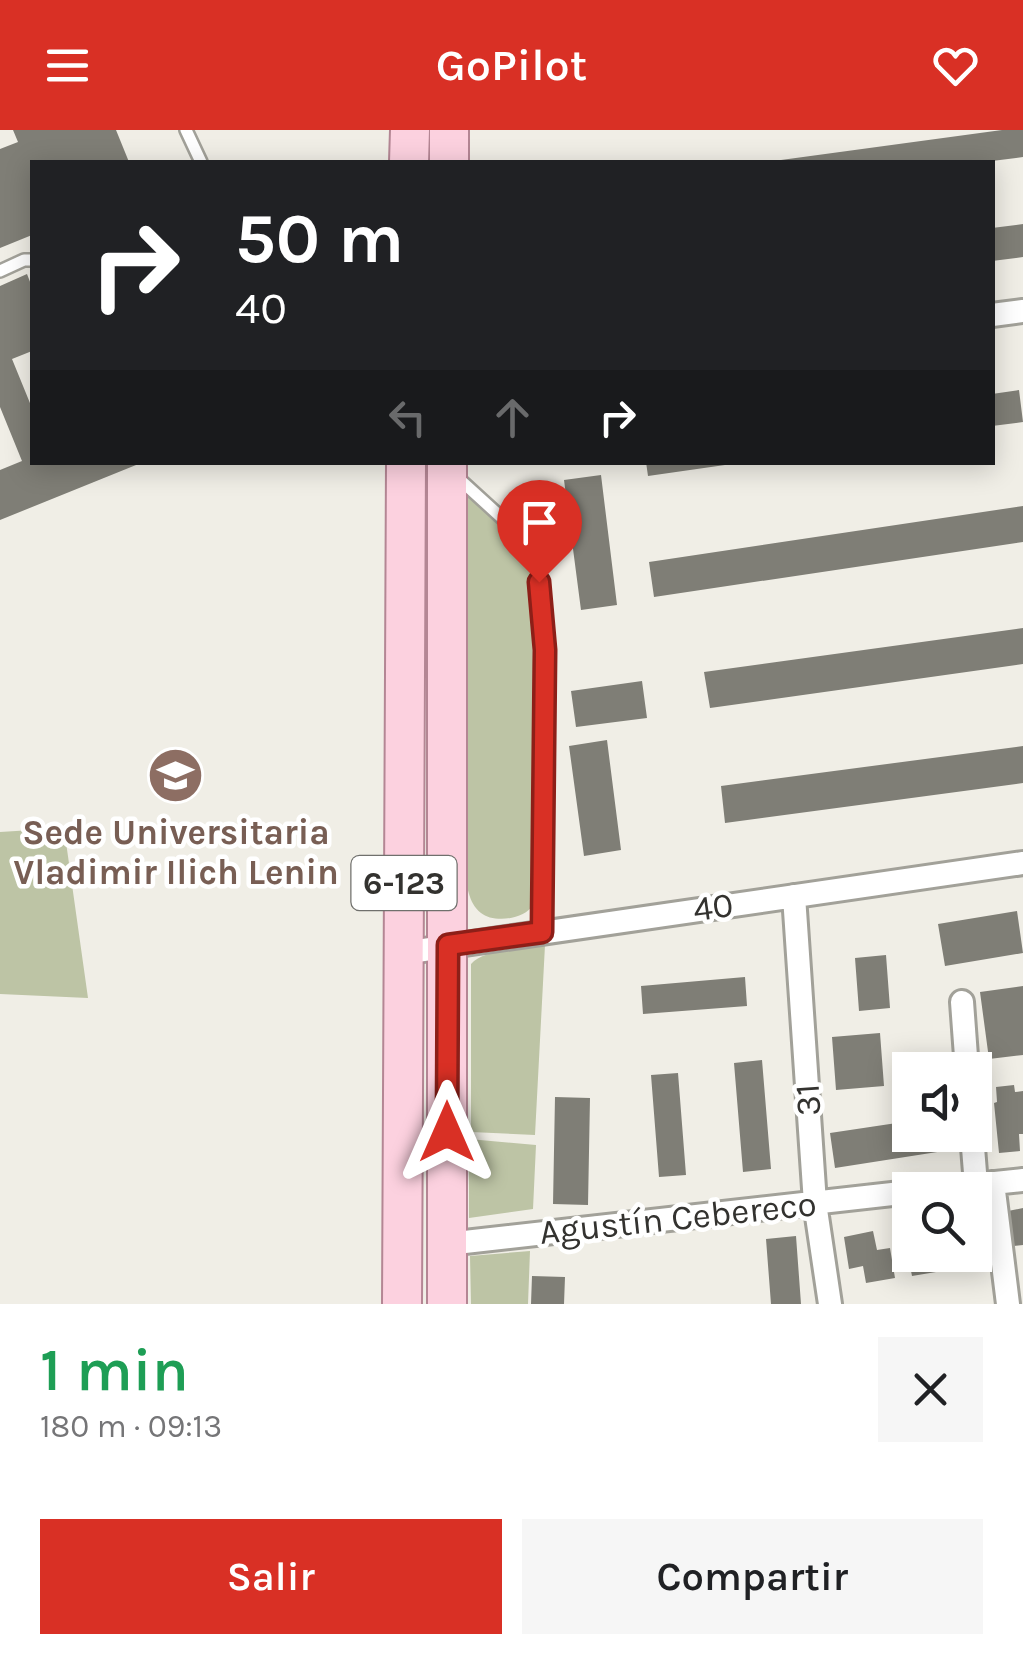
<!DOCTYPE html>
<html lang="es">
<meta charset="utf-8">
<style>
:root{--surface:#fff;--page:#f6f6f6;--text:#202124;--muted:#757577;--accent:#d93025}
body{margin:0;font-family:Karla,sans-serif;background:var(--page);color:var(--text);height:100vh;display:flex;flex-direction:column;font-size:38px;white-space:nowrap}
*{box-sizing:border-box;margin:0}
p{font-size:32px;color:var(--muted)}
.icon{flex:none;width:55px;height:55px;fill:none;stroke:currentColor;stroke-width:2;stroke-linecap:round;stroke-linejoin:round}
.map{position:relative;height:1174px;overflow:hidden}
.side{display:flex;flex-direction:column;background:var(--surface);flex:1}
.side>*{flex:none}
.top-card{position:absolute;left:30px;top:30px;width:965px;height:305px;border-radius:0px;box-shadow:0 5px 25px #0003;background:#202124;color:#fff;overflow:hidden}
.controls{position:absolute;left:892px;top:922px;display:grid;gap:20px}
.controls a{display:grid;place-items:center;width:100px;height:100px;border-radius:0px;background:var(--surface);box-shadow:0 5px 25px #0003;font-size:50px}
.pin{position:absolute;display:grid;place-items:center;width:85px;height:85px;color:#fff;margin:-102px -42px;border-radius:50% 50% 50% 0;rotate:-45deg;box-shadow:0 0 10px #0007}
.pin .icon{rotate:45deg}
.me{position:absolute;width:110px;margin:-55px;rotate:0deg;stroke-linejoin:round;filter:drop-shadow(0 0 8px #0008)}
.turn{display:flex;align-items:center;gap:35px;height:210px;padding:0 40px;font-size:45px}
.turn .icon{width:130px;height:130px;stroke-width:2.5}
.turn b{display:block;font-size:70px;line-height:85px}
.lanes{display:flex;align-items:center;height:95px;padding:0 40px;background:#0003;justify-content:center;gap:50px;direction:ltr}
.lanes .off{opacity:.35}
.round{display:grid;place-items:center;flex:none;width:105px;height:105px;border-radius:0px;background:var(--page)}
.head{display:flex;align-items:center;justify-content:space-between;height:170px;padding:0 40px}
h1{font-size:60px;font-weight:600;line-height:75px;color:#1e9e55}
.primary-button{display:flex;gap:20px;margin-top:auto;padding:20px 40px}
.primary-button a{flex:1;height:115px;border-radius:0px;background:var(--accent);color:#fff;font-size:40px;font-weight:600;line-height:115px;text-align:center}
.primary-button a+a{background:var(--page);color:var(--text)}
header{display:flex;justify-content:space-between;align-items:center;height:130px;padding:0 40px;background:var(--accent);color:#fff;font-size:45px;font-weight:600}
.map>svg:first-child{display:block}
.green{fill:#bdc4a5}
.building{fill:#7f7e76}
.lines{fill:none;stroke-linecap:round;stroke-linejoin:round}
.service-casing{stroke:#a2a199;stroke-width:16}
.minor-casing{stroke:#a2a199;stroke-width:28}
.primary-casing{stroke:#b48694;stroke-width:42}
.service{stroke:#fff;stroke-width:11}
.minor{stroke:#fff;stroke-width:22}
.primary{stroke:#fcd1df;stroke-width:38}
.route-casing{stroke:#8d1f18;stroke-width:25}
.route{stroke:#d93025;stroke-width:18}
.labels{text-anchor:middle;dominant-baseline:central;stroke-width:9;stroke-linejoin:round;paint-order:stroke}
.shield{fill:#fff;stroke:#70706d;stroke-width:2.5}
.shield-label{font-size:32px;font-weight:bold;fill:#33322f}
.education-label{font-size:35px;font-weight:bold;fill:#785e54;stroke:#fff}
.street-label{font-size:35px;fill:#33322f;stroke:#fff}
</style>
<header><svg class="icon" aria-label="menu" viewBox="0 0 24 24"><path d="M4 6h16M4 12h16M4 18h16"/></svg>GoPilot<svg class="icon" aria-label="heart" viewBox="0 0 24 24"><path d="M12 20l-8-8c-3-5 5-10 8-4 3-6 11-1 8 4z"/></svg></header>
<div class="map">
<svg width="1023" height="1174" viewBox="0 0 1023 1174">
<rect width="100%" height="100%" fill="#f0eee6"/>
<path class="green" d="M465,360L531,420L537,760C536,761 533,775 533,775C524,790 493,793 481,783C468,773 467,754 464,739Z
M64,698L88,868L0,864V702Z
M545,815L535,1005L471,1002V834C484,819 525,818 545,815Z
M469,1009L536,1015L533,1079L469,1088Z
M530,1121L528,1174H471L470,1126Z"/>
<path class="building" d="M13,0H116L129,32H32V105L0,118V19L18,12Z
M1002,0H1023V27L984,32H781V30Z
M1023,94V127L992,131V98Z
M27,144L32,157V221L12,229L32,278V332L141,333L0,390V340L22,331L0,277V156Z
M1019,260L1023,292L992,296V264Z
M646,332H725V335L648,346Z
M601,345L617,475L581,480L564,350Z
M1023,376V412L654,467L649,432Z
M1023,498V534L710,578L704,542Z
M642,551L647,588L576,597L571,561Z
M607,610L621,720L584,726L569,616Z
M1023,616V653L725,693L721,656Z
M1017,781L1023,823L945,836L938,794Z
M886,825L890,878L859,881L855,828Z
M745,847L747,876L643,884L641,856Z
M1023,856V925L989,929L980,862Z
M880,903L884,956L836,960L832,907Z
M762,930L771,1039L743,1042L734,933Z
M678,943L686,1045L659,1047L651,945Z
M1014,955L1015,962L1023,961V1004H1019L1020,1021L999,1023L994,973L997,972L996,957Z
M555,967L590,968L588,1075L553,1074Z
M910,991V1005H948L950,1020L835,1038L830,1003Z
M1023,1078V1115L1014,1116L1008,1081Z
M910,1097V1125H939L942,1141L912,1146L909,1131L898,1133L892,1100Z
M873,1101L877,1120L890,1118L895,1148L866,1153L863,1136L849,1139L844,1107Z
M983,1101L987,1131L962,1134L960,1125H975V1102Z
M796,1106L801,1174H771L766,1109Z
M532,1146L565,1147L564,1174H531Z"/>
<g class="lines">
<defs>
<path id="service" d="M186,0L201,32
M0,141L24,130H32
M457,347L536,419L545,520L542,802"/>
<path id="minor" d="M992,185L1023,181
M794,766L815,1073L830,1174
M403,823L1023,733
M962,872L967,940
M972,1005L976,1055
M993,1053L1008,1174
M928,1060L1023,1050
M447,1114L910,1062"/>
<path id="primary" d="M409,32L410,0
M449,32V0
M402,1174L406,332
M447,1174V332"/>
</defs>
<use href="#service" class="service-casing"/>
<use href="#minor" class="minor-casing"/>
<use href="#primary" class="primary-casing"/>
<use href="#service" class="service"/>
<use href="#minor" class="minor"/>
<use href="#primary" class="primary"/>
</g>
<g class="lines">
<defs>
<path id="route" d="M447,1002L448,815L542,802L545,520L539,452"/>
</defs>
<use href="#route" class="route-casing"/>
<use href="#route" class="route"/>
</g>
<defs>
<symbol id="university-disc" viewBox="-11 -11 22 22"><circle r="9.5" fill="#8d6e63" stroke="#fff"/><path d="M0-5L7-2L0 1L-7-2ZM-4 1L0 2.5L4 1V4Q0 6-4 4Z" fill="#fff"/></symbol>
</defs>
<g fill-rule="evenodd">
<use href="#university-disc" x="144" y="614" width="63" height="63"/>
</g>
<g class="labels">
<rect class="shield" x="351.5" y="726" width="105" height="54" rx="8"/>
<g class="shield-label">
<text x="404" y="753">6-123</text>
</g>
<g class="education-label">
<text x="176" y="702">Sede Universitaria<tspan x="176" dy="40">Vladimir Ilich Lenin</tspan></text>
</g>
<g class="street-label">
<text transform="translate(713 777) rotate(-8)">40</text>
<text transform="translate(808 970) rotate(-94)">31</text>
<text transform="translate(678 1088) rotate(-6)">Agustín Cebereco</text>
</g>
</g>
</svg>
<div class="controls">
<a><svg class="icon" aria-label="sound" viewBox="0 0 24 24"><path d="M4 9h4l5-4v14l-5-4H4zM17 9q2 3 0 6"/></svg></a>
<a><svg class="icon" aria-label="search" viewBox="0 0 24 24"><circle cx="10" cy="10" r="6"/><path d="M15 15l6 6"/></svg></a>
</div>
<div class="pin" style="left:539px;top:452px;background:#d93025"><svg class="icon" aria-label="arrive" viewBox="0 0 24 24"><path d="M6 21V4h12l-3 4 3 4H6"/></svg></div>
<svg class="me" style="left:447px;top:1002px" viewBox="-20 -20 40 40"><path d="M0-17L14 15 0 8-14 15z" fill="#d93025" stroke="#fff" stroke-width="4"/></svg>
<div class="top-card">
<div class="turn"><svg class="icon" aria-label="right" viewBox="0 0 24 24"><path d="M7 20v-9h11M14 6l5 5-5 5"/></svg><div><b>50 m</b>40</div></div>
<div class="lanes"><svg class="icon off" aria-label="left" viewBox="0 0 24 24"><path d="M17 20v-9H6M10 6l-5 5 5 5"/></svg><svg class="icon off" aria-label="ahead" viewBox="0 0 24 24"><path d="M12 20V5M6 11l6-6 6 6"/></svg><svg class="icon" aria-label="right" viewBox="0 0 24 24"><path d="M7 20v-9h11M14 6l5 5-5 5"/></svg></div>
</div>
</div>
<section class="side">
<div class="head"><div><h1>1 min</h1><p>180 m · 09:13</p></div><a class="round"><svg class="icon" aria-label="close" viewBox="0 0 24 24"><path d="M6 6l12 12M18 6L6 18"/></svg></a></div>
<div class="primary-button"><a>Salir</a><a>Compartir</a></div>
</section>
